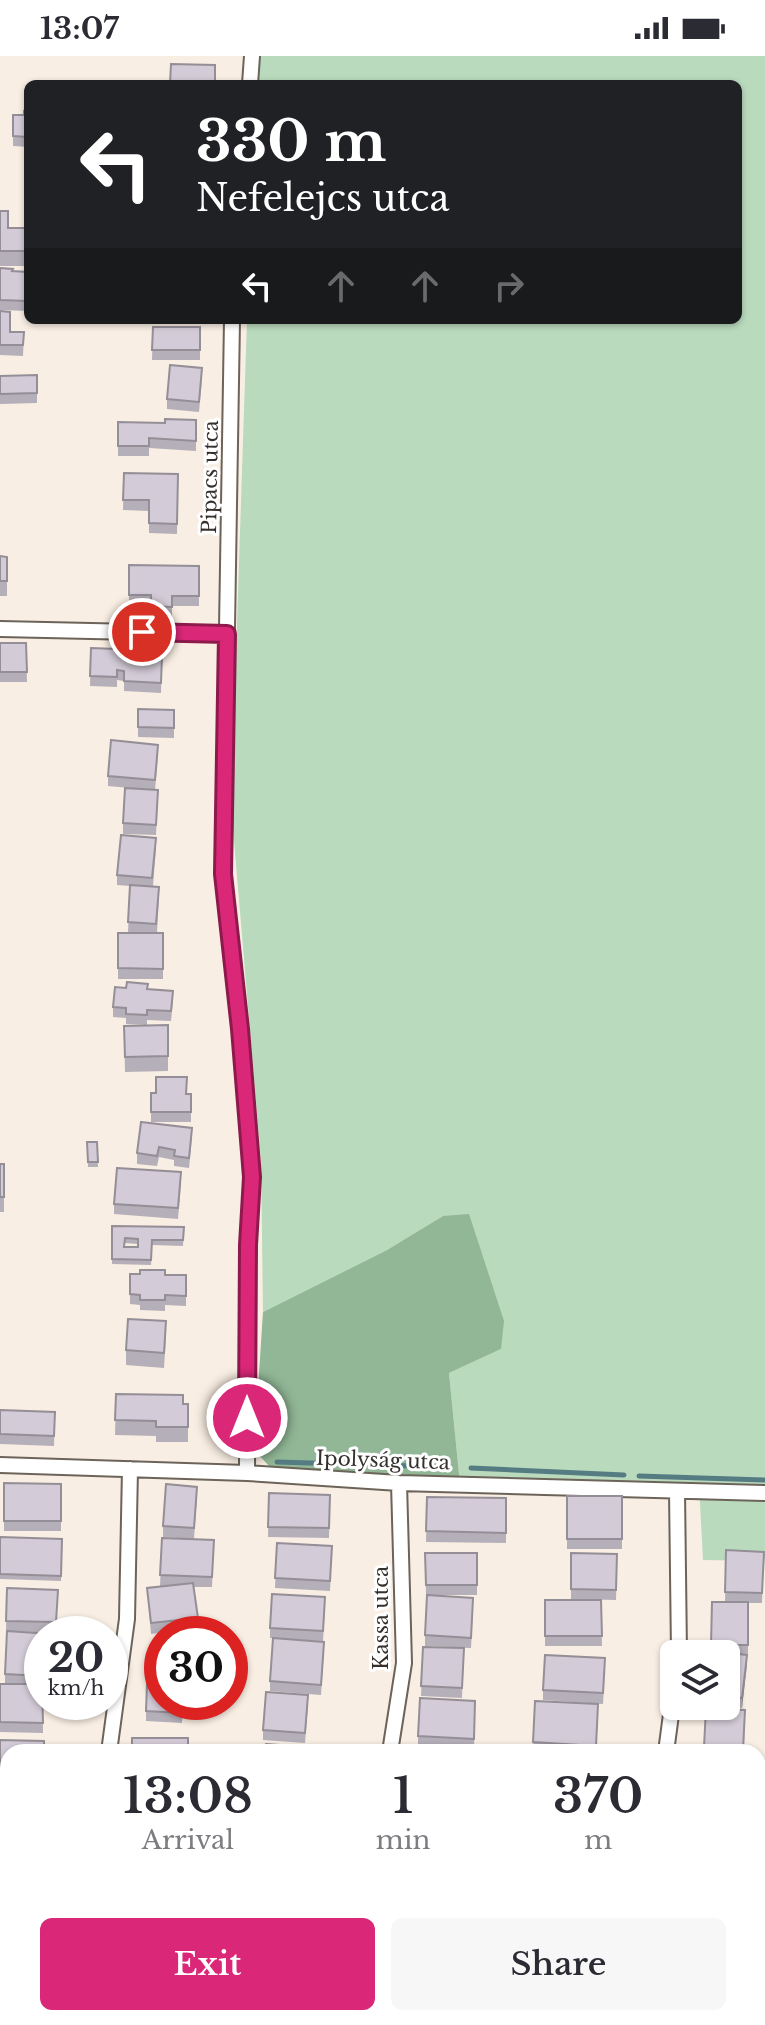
<!DOCTYPE html>
<meta charset="utf-8">
<style>
:root{--surface:#fff;--page:#f7f7f7;--text:#2b2b33;--muted:#7c7c81;--accent:#db2777}
body{margin:0;font-family:"Libre Baskerville",serif;background:var(--page);color:var(--text);height:100vh;display:flex;flex-direction:column;font-size:30px;white-space:nowrap}
*{box-sizing:border-box;margin:0}
p{font-size:26px;color:var(--muted)}
.icon{flex:none;width:44px;height:44px;fill:none;stroke:currentColor;stroke-width:2;stroke-linecap:round;stroke-linejoin:round}
.map{position:relative;flex:1;overflow:hidden}
.panel{position:absolute;left:0px;top:1688px;width:766px;height:282px;display:flex;flex-direction:column;background:var(--surface);border-radius:24px 24px 0 0;box-shadow:0 2px 6px #0004}
.panel>*{flex:none}
.top-card{position:absolute;left:24px;top:24px;width:718px;height:244px;border-radius:12px;box-shadow:0 2px 6px #0004;background:#202124;color:#fff;overflow:hidden}
.fabs{position:absolute;left:660px;top:1584px;display:grid;gap:16px}
.fabs a{display:grid;place-items:center;width:80px;height:80px;border-radius:12px;background:var(--surface);box-shadow:0 2px 6px #0004;font-size:40px}
.speed{position:absolute;left:24px;top:1560px;display:flex;gap:16px;font-size:40px;font-weight:700;text-align:center}
.speed>*{display:grid;place-content:center;width:104px;height:104px;border-radius:50%;background:var(--surface);box-shadow:0 2px 6px #0004;line-height:1}
.speed small{font-size:20px;font-weight:400}
.speed .limit{border:12px solid #d22;background:#fff;color:#111}
.pin{position:absolute;display:grid;place-items:center;width:68px;height:68px;color:#fff;margin:-34px;border:4px solid #fff;border-radius:50%;box-shadow:0 2px 8px #0007}
.me{position:absolute;width:88px;margin:-44px;rotate:0deg;stroke-linejoin:round;filter:drop-shadow(0 0 6px #0008)}
.turn{display:flex;align-items:center;gap:28px;height:168px;padding:0 40px;font-size:36px}
.turn .icon{width:104px;height:104px;stroke-width:2.5}
.turn b{display:block;font-size:56px;line-height:68px}
.lanes{display:flex;align-items:center;height:76px;padding:0 40px;background:#0003;justify-content:center;gap:40px;direction:ltr}
.lanes .off{opacity:.35}
.eta{display:flex;justify-content:space-evenly;align-items:center;height:136px;text-align:center}
.eta b{font-size:48px;font-weight:600;line-height:56px}
.primary-button{display:flex;gap:16px;margin-top:auto;padding:16px 40px}
.primary-button a{flex:1;height:92px;border-radius:12px;background:var(--accent);color:#fff;font-size:32px;font-weight:600;line-height:92px;text-align:center}
.primary-button a+a{background:var(--page);color:var(--text)}
.status{display:flex;justify-content:space-between;align-items:center;height:56px;padding:0 40px;background:var(--surface);direction:ltr}
.status svg{height:22px;fill:currentColor}
.map>svg:first-child{display:block}
.green{fill:#b9dabc}
.forest{fill:#91b796}
.lines{fill:none;stroke-linecap:round;stroke-linejoin:round}
.stream{stroke:#567c83;stroke-width:5}
.minor-casing{stroke:#6c6359;stroke-width:18}
.minor{stroke:#fff;stroke-width:14}
.wall{fill:#b5afb9;fill-rule:evenodd}
.shaded-wall{fill:#948e96}
.building{fill:#d3cbd7;stroke:#948e96;stroke-width:2;fill-rule:evenodd}
.route-casing{stroke:#8e194d;stroke-width:20}
.route{stroke:#db2777;stroke-width:14}
.labels{text-anchor:middle;dominant-baseline:central;stroke-width:6;stroke-linejoin:round;paint-order:stroke}
.street-label{font-size:20px;fill:#35302c;stroke:#fff}
</style>
<div class="status"><b>13:07</b><svg viewBox="0 0 49 12"><path d="M0 12V9h3v3zM5 12V6h3v6zM10 12V3h3v9zM15 12V0h3v12zM26 1h20v11H26zM47 4h2v5h-2z"/></svg></div>
<div class="map">
<svg width="765" height="1969" viewBox="0 0 765 1969">
<rect width="100%" height="100%" fill="#f9eee3"/>
<path class="green" d="M256,0H765V1505L703,1504L699,1428L634,1433L460,1428L449,1317L501,1293L443,1160L387,1194L263,1256L261,1104L231,749L247,264H738V28H255Z"/>
<path class="forest" d="M469,1158L504,1265L501,1293L449,1317L460,1428L269,1410L258,1398L255,1379L263,1256L387,1194L443,1160Z
M0,1921H8V1962H758V1946H765V1969H0Z"/>
<g class="lines">
<path class="stream" d="M277,1406L447,1411
M471,1412L624,1419
M639,1420L765,1424"/>
<defs>
<path id="minor" d="M250,28L252,0
M232,264L223,818L240,973L252,1121L248,1189L247,1417
M0,573L227,578
M0,1409L247,1417L399,1427L765,1437
M677,1435L679,1598
M109,1696L127,1563L130,1413
M390,1696L404,1607L399,1427
M666,1696L674,1636
M0,1913L8,1914
M758,1939H765"/>
</defs>
<use href="#minor" class="minor-casing"/>
<use href="#minor" class="minor"/>
</g>
<path class="wall" d="M28,56V91L13,90V59H24Z
M0,155L8,172H26V210H0Z
M0,212L12,215L28,216V255L0,254Z
M0,255L10,276H24L23,300L0,299Z
M153,271H200V304H152Z
M37,319V347L0,348V320Z
M202,322L199,356L167,353V343Z
M196,364V395L149,392V400H118V366L165,367Z
M124,417L178,418L177,478L149,477V455L123,454Z
M0,500L7,501V540H0Z
M129,509L199,510V550H172V561H151V550L129,549Z
M0,587H26L27,626H0Z
M91,592L162,600L161,637L124,635V625L117,624V631L90,630Z
M138,653L174,654V682L138,681Z
M158,699L155,734H158L156,779L123,778V767L141,733L108,730V720Z
M156,792L153,830L159,841L157,877H163V923H118V877L128,876L130,830L117,829V819Z
M147,933L173,945L171,965L147,964V969L126,968V962L113,961V951Z
M168,969V1015L125,1016L124,970Z
M151,1037L191,1038V1066H151Z
M192,1082L189,1112L174,1110V1104L159,1101L157,1110L137,1108V1097Z
M87,1086H97L98,1111H88Z
M0,1108H4V1156H0Z
M181,1127L178,1163L114,1158V1148Z
M112,1170L184,1171L183,1190L152,1189L151,1209L112,1208ZM125,1187L138,1188V1191H124Z
M130,1218L186,1219V1250L165,1249V1255L140,1254V1249L130,1248Z
M166,1280L164,1312L126,1309V1294Z
M116,1338L188,1348V1386H156V1380L115,1379Z
M0,1354L55,1356L54,1390L0,1388Z
M4,1427L61,1428V1475H4Z
M269,1437L330,1439L329,1482L268,1481Z
M567,1440H622V1493H567Z
M197,1441L194,1483L163,1481V1470Z
M427,1441L506,1442V1487L426,1486Z
M0,1481L62,1483L61,1525L0,1523Z
M162,1482L214,1484L212,1531H194L198,1572L151,1578L147,1532L169,1530H160Z
M277,1487L332,1490L330,1535L275,1532Z
M726,1494L764,1496L762,1547H748V1599H747L742,1652L721,1650H726V1598H711L712,1546H725Z
M425,1497H477V1539H426Z
M571,1497L617,1498L616,1544L571,1543Z
M7,1532L58,1534L56,1577L6,1575Z
M545,1544H601L602,1590H545Z
M325,1551L323,1585L270,1582V1572Z
M473,1552L471,1592L425,1590V1579Z
M42,1578L43,1677L0,1676V1628H5V1618Z
M423,1591L464,1592L462,1642L421,1640Z
M324,1596L321,1639L270,1635V1625Z
M162,1605V1646H183L182,1667L146,1665V1655L161,1629Z
M605,1613L603,1648L543,1644V1634Z
M475,1645L474,1693L418,1690V1680Z
M535,1645L598,1658L596,1696H533Z
M308,1649L305,1687L263,1684V1674Z
M706,1652L745,1654L744,1696H704Z
M0,1684L8,1696V1831H0Z
M0,1834L8,1835V1883L0,1882Z
M758,1871L765,1879V1905H758Z"/>
<path class="shaded-wall" d="M747,1599V1609L742,1652V1642Z"/>
<path class="building" d="M171,8L215,9V28H170Z
M24,55L28,56V81L13,80V59H24Z
M0,155H8V172H26V195H0Z
M0,212L13,213L12,215L28,216V245L0,244Z
M0,255L10,256V276H24L23,289H0Z
M153,271H200V294H152Z
M170,309L202,312L199,346L167,343Z
M37,319V337L0,338V320Z
M165,363L196,364V385L149,382V390H118V366L165,367Z
M124,417L178,418L177,468L149,467V444H123Z
M0,500L7,501V525H0Z
M129,509L199,510V540H172V551L151,550V539H129Z
M0,587H26L27,616H0Z
M91,592L117,593V596L162,600L161,627L124,625V615L117,614V621L90,620Z
M138,653L174,654V672L138,671Z
M111,684L158,689L155,724L108,720Z
M125,732L158,734L156,769L123,767Z
M121,779L156,782L152,822L117,819Z
M130,829L159,831L156,868L128,866Z
M118,877H163V913L118,912Z
M127,926L148,928L147,933L173,935L171,955L147,954V959L126,958V952L113,951L115,931L126,932Z
M168,969V1000L125,1001L124,970Z
M156,1021H187L186,1038H191V1056H151V1037H156Z
M141,1066L192,1072L189,1102L174,1100L175,1094L159,1091L157,1100L137,1097Z
M87,1086H97L98,1106H88Z
M0,1108H4V1141H0Z
M117,1112L181,1116L178,1152L114,1148Z
M112,1170L184,1171L183,1184H152L151,1204L112,1203ZM125,1182L138,1183V1191H124Z
M140,1214H165V1219H186V1240L165,1239V1244H140V1239L130,1238V1218H140Z
M128,1263L166,1265L164,1297L126,1294Z
M116,1338L183,1339V1348H188V1371H156V1365L115,1364Z
M0,1354L55,1356L54,1380L0,1378Z
M4,1427L61,1428V1465H4Z
M166,1428L197,1431L194,1472L163,1470Z
M269,1437L330,1439L329,1472L268,1471Z
M567,1440H622V1483H567Z
M427,1441L506,1442V1477L426,1475Z
M0,1481L62,1483L61,1520L0,1518Z
M162,1482L214,1484L212,1521L160,1519Z
M277,1487L332,1490L330,1525L275,1522Z
M726,1494L764,1496L762,1537L725,1536Z
M425,1497H477V1529H426Z
M571,1497L617,1498L616,1534L571,1533Z
M193,1527L198,1562L151,1567L147,1532Z
M7,1532L58,1534L56,1566L6,1565Z
M272,1538L325,1541L323,1575L270,1572Z
M427,1539L473,1542L471,1582L425,1579Z
M545,1544H601L602,1580H545Z
M712,1546H748V1589H711Z
M7,1575L51,1578H42V1620L5,1618Z
M273,1582L324,1586L321,1629L270,1625Z
M423,1591L464,1592L462,1632L421,1630Z
M714,1595L747,1599L742,1642L726,1640V1598H714Z
M545,1599L605,1602L603,1637L543,1634Z
M0,1628H42L43,1667L0,1666Z
M147,1628L162,1629V1646H183L182,1657L146,1655Z
M266,1636L308,1639L305,1677L263,1674Z
M420,1642L475,1645L474,1683L418,1680Z
M535,1645L598,1648L596,1690L533,1686Z
M706,1652L745,1654L743,1693L704,1691Z
M132,1682H188V1696H132Z
M0,1684L44,1685V1696H8V1721L0,1720Z
M266,1688L306,1691V1696H265Z
M415,1694L451,1696H415Z
M0,1729L8,1730V1770H0Z
M0,1779H8V1821L0,1820Z
M0,1834L8,1835V1873L0,1872Z
M758,1871H764L765,1895H758Z"/>
<g class="lines">
<defs>
<path id="route" d="M142,576L227,578L223,818L240,973L252,1121L248,1189L247,1362"/>
</defs>
<use href="#route" class="route-casing"/>
<use href="#route" class="route"/>
</g>
<g class="labels">
<g class="street-label">
<text transform="translate(210 421) rotate(-89)">Pipacs utca</text>
<text transform="translate(383 1404) rotate(2)">Ipolyság utca</text>
<text transform="translate(381 1562) rotate(-90)">Kassa utca</text>
</g>
</g>
</svg>
<div class="fabs">
<a><svg class="icon" aria-label="layers" viewBox="0 0 24 24"><path d="M12 4l9 5-9 5-9-5zM3 14l9 5 9-5"/></svg></a>
</div>
<div class="speed"><div>20<small>km/h</small></div><div class="limit">30</div></div>
<div class="pin" style="left:142px;top:576px;background:#d93025"><svg class="icon" aria-label="arrive" viewBox="0 0 24 24"><path d="M6 21V4h12l-3 4 3 4H6"/></svg></div>
<svg class="me" style="left:247px;top:1362px" viewBox="-20 -20 40 40"><circle r="17" fill="#db2777" stroke="#fff" stroke-width="3"/><path d="M0-11L8 9 0 5-8 9z" fill="#fff"/></svg>
<div class="top-card">
<div class="turn"><svg class="icon" aria-label="left" viewBox="0 0 24 24"><path d="M17 20v-9H6M10 6l-5 5 5 5"/></svg><div><b>330 m</b>Nefelejcs utca</div></div>
<div class="lanes"><svg class="icon" aria-label="left" viewBox="0 0 24 24"><path d="M17 20v-9H6M10 6l-5 5 5 5"/></svg><svg class="icon off" aria-label="ahead" viewBox="0 0 24 24"><path d="M12 20V5M6 11l6-6 6 6"/></svg><svg class="icon off" aria-label="ahead" viewBox="0 0 24 24"><path d="M12 20V5M6 11l6-6 6 6"/></svg><svg class="icon off" aria-label="right" viewBox="0 0 24 24"><path d="M7 20v-9h11M14 6l5 5-5 5"/></svg></div>
</div>
<section class="panel">
<div class="eta">
<div><b>13:08</b><p>Arrival</p></div>
<div><b>1</b><p>min</p></div>
<div><b>370</b><p>m</p></div>
</div>
<div class="primary-button"><a>Exit</a><a>Share</a></div>
</section>
</div>
